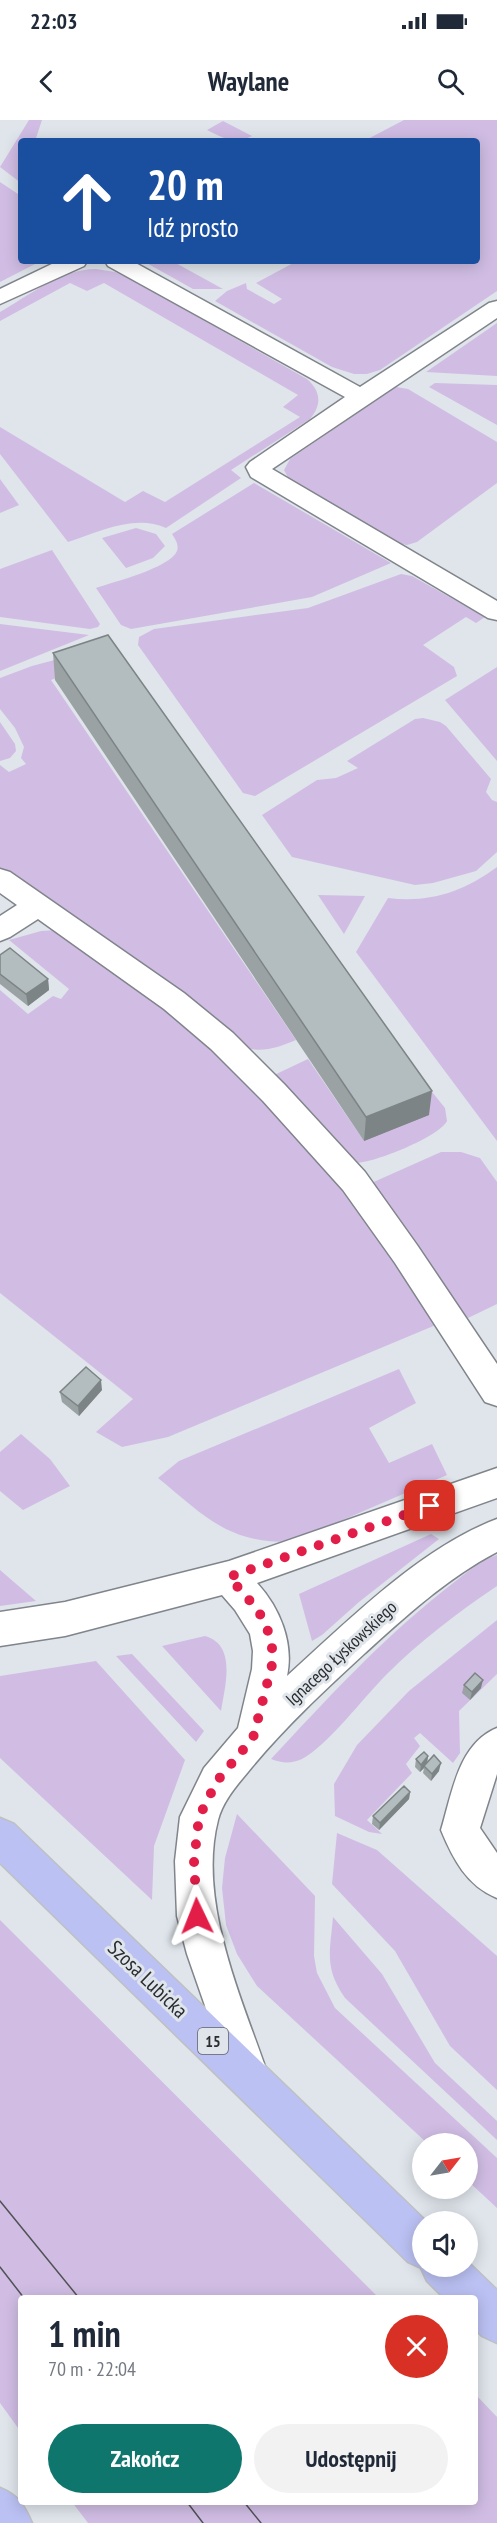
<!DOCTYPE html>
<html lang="pl">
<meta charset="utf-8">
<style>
:root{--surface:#fff;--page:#f2f2f3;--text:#1f2937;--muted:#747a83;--accent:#0f766e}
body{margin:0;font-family:"PT Sans Narrow",sans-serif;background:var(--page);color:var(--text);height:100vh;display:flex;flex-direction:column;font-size:22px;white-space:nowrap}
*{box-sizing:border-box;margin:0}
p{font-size:20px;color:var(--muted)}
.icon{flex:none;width:33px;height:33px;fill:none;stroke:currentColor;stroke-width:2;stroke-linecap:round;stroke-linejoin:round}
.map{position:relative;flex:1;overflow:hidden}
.details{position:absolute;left:18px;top:2175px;width:460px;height:210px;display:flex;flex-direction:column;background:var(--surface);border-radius:6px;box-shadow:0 3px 15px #0003}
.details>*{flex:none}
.guide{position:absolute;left:18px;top:18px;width:462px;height:126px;border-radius:6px;box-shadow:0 3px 15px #0003;background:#1a4fa0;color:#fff;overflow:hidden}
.needle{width:39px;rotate:59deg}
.tools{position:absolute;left:412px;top:2013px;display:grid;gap:12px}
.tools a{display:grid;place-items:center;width:66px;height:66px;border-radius:50%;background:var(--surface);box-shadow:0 3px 15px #0003;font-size:30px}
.pin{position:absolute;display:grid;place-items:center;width:51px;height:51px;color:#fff;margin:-26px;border-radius:12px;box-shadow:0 3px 9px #0006}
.me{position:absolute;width:66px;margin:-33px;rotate:358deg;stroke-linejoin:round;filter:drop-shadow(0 0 4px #0008)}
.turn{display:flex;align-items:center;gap:21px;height:126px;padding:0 30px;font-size:27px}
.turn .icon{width:78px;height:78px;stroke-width:2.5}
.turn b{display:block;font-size:42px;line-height:51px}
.round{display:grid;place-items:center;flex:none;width:63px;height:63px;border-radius:32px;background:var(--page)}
.overview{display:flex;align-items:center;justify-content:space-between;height:102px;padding:0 30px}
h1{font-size:36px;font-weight:700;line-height:45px}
.button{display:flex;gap:12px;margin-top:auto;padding:12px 30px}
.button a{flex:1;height:69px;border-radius:36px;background:var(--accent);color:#fff;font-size:24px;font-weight:700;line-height:69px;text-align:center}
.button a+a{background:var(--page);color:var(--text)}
.status{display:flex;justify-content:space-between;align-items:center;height:42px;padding:0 30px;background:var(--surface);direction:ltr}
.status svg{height:16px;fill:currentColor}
header{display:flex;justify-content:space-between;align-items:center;height:78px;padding:0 30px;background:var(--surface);font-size:27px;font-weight:700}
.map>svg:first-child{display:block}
.green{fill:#d1bde4}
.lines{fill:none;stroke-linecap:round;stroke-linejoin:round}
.minor-casing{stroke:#80858b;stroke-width:3}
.major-casing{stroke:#bfc0c1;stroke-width:3}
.minor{fill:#fff;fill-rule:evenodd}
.major{fill:#bbc1f3;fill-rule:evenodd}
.tram{stroke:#505356;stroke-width:1.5}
.wall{fill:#9aa2a3}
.shaded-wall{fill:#7d8485}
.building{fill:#b3bcbe;stroke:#7d8485;stroke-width:1.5}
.route{stroke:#e11d48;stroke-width:10;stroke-dasharray:0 18}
.labels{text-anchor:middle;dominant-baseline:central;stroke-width:6;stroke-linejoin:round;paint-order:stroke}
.shield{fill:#dfe5eb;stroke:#616467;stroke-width:1.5}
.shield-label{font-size:16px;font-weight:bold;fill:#2b2d2f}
.street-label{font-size:18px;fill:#2b2d2f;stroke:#dfe5eb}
.near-street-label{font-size:21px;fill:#2b2d2f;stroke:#dfe5eb}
</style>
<div class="status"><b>22:03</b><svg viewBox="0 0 49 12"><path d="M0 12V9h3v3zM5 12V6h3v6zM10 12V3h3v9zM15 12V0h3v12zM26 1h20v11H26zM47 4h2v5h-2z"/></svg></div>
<header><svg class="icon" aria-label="back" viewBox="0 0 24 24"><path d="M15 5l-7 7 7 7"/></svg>Waylane<svg class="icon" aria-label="search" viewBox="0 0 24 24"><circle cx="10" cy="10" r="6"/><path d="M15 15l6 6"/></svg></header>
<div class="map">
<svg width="497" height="2403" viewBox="0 0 497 2403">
<rect width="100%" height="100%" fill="#dfe5eb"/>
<path class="green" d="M29,0H42L35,21H21V63L0,47Z
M404,0H497V171L380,250L367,254H354L332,247L215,181L227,171L246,163L247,169L274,184L282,179L256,163L297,141H477V21H364Z
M223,1L252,16C234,25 223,18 207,10Z
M0,62L21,76V141H41L0,162Z
M143,141H172L223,169H193Z
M96,149L115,152L127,157L307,259C321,271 322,285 310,299L231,350L241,358L166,408C134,394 100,412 68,422L0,334V307L125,382L143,371L165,382L300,297L283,287L298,275L104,163L87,171L70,163L0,201V192C30,175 61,149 96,149Z
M497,203V256L426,252Z
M435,263L497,265V305L429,267Z
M396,267L408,269L497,322V363L417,422L407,425L397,423L290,361L284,350L290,339Z
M0,359L19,385L0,393Z
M254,363L391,443L312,477L131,509L121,505L96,468C113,462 170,448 177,431C179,425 176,420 172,414Z
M136,408L156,414L165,426L153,438L126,448L102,418Z
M52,430L100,504L98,507L90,509L0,497V449Z
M401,454L412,456L485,497L476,503L466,497L423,525L454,547L457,556L255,676L243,673L138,525L139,517L154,509L308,488Z
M0,504L89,515L0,551Z
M96,529L111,538L51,560L296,920C277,928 262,933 242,927L74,798L0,748V645L9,652L26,644L21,638L24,627L15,608L0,589V558L32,546Z
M497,547V641L445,580Z
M423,598L440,602L446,606L491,659L486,672L492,680L497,682V732L476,751L433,763L415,765L292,737L262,695L317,660L336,658L358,648L347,641L415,599Z
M0,602L15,624L16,631L10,638L0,641Z
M497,747V1021L356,832L388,778C430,783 463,772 497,747Z
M318,775L365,776L344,814Z
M57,810L176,895L215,929L369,1095L443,1202L168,1317L122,1327L96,1312L133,1279L0,1173V870L28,894L53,876L61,879L69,869L9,820L41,811Z
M308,939L364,1021L420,957L445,988L447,1001C439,1017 372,1044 354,1043L272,956Z
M441,1032H461L480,1038L497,1062V1184L468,1198L452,1187L367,1065Z
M399,1249L416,1283L369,1308L389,1343L432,1324L447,1355L292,1422C227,1423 206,1397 158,1358L179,1341Z
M21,1314L50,1339L70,1366L23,1390L0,1371V1332Z
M431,1414L439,1419L359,1482L322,1515L312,1521L299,1474Z
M497,1435V1466C458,1492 419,1522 386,1555C365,1576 326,1627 302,1639C291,1644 282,1643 271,1639C326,1580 380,1521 443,1471C460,1458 477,1442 497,1435Z
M0,1450L36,1481L0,1486Z
M497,1500V1554L459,1591L460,1633L453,1643L420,1613L414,1618L420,1626L406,1644L412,1653L367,1700L382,1714L369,1712L335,1696L334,1664L357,1625L409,1571Z
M205,1516C237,1525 225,1566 221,1591L162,1526Z
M132,1534L204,1611L196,1622L116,1536Z
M96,1541L185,1640L154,1726L152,1780L0,1638V1556Z
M237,1694L315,1776L314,1836L317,1853L335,1888L497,2038V2088L468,2061V2024L427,2023L257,1866L237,1834L226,1805L222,1768L225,1738Z
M337,1713L377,1730L497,1836V1970L450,1926L395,1831L332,1764Z
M333,1797L382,1854L435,1943L497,2001V2020L345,1878C324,1848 330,1832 333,1797Z
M0,1800L379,2178H21V2312L0,2283Z
M476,2275L497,2297V2403H88L72,2382H476Z"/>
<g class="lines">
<defs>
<path id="minor" d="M58,141H87L84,146L0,184V169Z
M105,141H132L360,267L489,183L497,181V198L272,349L497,481V500L488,498L251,357L246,347L250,342L345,277L108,146Z
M0,749L10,752L184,873L233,913L285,965L365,1052L417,1125L497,1244V1286L485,1282L395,1143L343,1070L263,981L211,929L164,889L38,799L10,817L0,821V796L17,785L0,773Z
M497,1348V1378L257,1463C280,1488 294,1523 287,1556C348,1501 420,1428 497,1399V1432C447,1458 405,1497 364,1534C325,1570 286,1606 252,1647C239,1663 223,1680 218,1700C197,1781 242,1879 268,1955L262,1969L248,1975L234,1969L187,1834L177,1796L175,1741L180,1697L204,1648L238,1608L252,1549L253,1531L250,1514L235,1490L222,1475L65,1516L0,1526V1492L65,1482L229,1441Z
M497,1608V1654L480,1708L497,1733V1778C467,1766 453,1739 441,1710C452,1674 458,1624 497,1608Z"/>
<path id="major" d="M0,1698L14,1704L427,2102H423V2146H468V2142L497,2170V2223L482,2216L476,2210V2178H444L427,2161L421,2148L408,2142L0,1743Z
M0,2368C19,2376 24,2385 32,2403H0Z"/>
</defs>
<use href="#minor" class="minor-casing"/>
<use href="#major" class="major-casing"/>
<use href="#minor" class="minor"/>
<use href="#major" class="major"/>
<path class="tram" d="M0,2081L79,2178
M0,2147L24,2178
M187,2382L203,2403
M244,2382L261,2403"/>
</g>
<path class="wall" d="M53,533L429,995L364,1021L55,560Z
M0,835L48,859L49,870L28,886L0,864Z
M102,1270L79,1296L62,1282L60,1272Z
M464,1565L481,1568L470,1580L462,1573Z
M428,1636L427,1642L439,1651L431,1661L423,1653L424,1648L420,1652L415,1647L416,1639Z
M410,1672L409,1679L379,1710L372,1704L373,1696Z"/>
<path class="shaded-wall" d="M48,859L49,870L28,886L26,874Z
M432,971L429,995L364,1021L366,997Z
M101,1260L102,1270L79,1296L78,1286Z
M483,1560L481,1568L470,1580L472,1572Z
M428,1636L427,1644L424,1646V1648L420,1652L421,1645Z
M441,1643L439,1651L431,1661L432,1654Z
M410,1672L409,1679L379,1710L380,1703Z"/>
<path class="building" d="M108,515L432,971L366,997L53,533Z
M10,828L48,859L26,874L0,854V835Z
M86,1247L101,1260L78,1286L60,1272Z
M475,1553L483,1560L472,1572L464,1565Z
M424,1632L428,1636L421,1645L416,1639Z
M434,1635L441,1643L432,1654L424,1646Z
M404,1666L410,1672L380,1703L373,1696Z"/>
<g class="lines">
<path class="route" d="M197,1796L194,1741L199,1697L217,1661L253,1618L272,1545V1526L267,1508L258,1490L229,1457L430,1386"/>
</g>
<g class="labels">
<rect class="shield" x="198" y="1908" width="30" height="26" rx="4.5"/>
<g class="shield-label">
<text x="213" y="1921">15</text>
</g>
<g class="street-label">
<text transform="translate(341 1533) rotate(-43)">Ignacego Łyskowskiego</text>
</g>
<g class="near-street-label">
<text transform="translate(148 1859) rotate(44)">Szosa Lubicka</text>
</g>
</g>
</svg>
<div class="tools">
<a><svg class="needle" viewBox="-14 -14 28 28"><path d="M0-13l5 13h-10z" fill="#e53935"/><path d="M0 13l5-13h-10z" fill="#747a83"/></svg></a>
<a><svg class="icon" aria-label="sound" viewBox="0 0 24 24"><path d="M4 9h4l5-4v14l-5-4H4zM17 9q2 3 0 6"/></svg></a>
</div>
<div class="pin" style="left:430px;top:1386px;background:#d93025"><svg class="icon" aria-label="arrive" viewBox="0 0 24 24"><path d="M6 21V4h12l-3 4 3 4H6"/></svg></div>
<svg class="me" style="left:197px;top:1796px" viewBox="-20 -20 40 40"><path d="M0-17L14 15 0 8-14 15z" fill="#e11d48" stroke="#fff" stroke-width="4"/></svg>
<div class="guide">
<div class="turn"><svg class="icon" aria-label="ahead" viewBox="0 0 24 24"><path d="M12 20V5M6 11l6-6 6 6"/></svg><div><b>20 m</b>Idź prosto</div></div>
</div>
<section class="details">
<div class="overview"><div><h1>1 min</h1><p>70 m · 22:04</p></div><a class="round" style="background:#d93025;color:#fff"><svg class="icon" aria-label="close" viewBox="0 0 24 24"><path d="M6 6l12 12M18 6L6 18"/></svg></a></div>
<div class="button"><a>Zakończ</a><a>Udostępnij</a></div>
</section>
</div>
